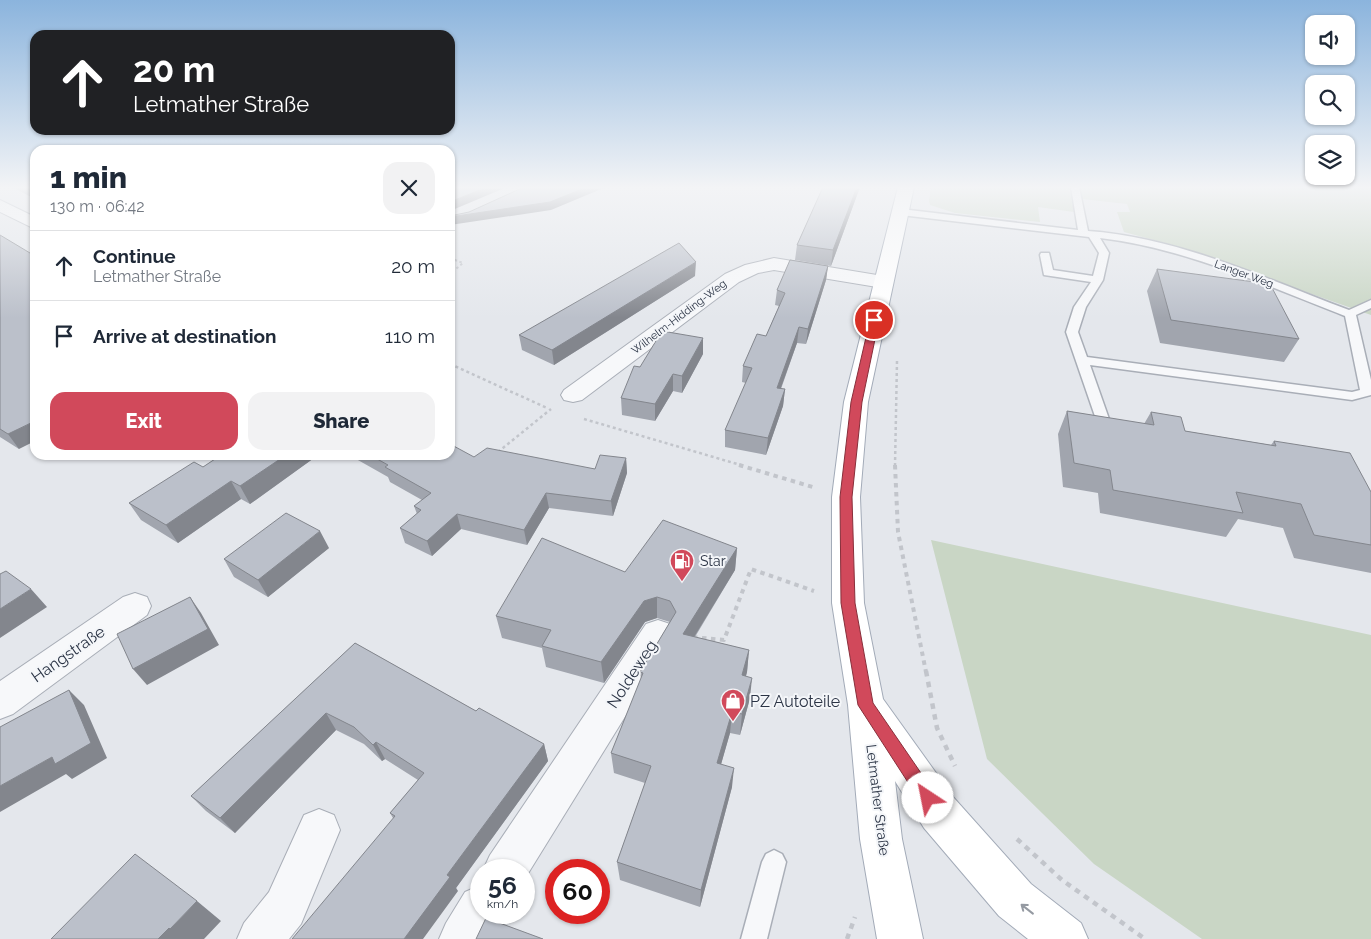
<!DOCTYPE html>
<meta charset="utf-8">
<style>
:root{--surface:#fff;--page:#f2f2f3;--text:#1f2937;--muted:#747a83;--line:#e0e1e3;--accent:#d1495b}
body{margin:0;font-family:Raleway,sans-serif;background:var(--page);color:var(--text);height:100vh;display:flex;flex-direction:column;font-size:19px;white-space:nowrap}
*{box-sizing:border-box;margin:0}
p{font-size:16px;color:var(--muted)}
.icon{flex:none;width:28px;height:28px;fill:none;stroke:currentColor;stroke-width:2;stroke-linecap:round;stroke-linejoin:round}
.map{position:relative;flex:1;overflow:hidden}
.panel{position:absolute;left:30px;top:145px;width:425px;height:315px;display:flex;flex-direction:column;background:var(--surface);border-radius:15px;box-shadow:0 1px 4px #0004}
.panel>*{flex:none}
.banner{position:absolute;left:30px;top:30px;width:425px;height:105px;border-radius:15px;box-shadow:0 1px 4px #0004;background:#202124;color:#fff;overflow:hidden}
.tools{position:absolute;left:1305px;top:15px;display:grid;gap:10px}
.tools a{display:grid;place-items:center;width:50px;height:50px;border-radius:10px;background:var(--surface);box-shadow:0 1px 4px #0004;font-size:25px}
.speed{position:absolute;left:470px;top:859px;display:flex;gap:10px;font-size:25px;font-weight:700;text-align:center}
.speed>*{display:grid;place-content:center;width:65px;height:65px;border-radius:50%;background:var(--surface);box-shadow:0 1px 4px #0004;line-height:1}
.speed small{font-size:12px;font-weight:400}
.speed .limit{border:8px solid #d22;background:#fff;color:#111}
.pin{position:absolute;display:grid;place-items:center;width:42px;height:42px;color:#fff;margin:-21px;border:2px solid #fff;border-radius:50%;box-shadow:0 1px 5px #0007}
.me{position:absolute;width:55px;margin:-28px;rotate:326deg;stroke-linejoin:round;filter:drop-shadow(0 0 4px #0008)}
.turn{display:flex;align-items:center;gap:18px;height:105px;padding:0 20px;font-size:22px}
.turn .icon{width:65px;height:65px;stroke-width:2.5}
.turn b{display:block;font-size:35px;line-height:42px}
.round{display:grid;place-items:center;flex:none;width:52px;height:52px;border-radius:15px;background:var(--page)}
.summary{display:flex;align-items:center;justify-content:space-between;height:85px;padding:0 20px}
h1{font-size:30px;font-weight:800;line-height:38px}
.cta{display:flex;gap:10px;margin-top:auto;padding:10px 20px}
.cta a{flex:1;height:58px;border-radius:15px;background:var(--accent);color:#fff;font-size:20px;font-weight:800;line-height:58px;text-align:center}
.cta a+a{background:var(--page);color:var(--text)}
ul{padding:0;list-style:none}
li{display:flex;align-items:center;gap:15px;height:70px;padding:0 20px;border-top:1px solid var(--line)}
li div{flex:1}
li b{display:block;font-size:19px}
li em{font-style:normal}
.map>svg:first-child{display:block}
.green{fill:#c9d6c5}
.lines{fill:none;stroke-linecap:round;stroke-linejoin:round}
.lane-casing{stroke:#a9aeb7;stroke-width:3}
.street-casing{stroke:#a9aeb7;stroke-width:2}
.primary-casing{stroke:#a3abb8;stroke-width:2}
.path-far3{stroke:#c2c5cb;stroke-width:2;stroke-dasharray:2.5 2.5;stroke-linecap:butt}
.path-far2{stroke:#c2c5cb;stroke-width:2.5;stroke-dasharray:3 3;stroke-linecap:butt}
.path-far1{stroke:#c2c5cb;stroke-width:4;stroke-dasharray:4.5 4.5;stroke-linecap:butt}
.path{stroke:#c2c5cb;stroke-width:4.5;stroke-dasharray:5.5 5.5;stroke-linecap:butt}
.lane{fill:#f7f8fa;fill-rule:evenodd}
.street{fill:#f7f8fa;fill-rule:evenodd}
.primary{fill:#fff;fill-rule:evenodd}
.wall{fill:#a1a5ae}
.shaded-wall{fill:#83868d}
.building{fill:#bbc0ca;stroke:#83868d}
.oneway{stroke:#959aa2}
.route{fill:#d1495b;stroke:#882f3b}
.labels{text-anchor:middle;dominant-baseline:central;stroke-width:4;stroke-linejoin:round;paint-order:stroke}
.far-street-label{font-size:11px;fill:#2b3445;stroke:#f4f6f9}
.poi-label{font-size:14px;fill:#2b3445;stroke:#f4f6f9;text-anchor:start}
.street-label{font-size:14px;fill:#2b3445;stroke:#f4f6f9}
.near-street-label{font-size:16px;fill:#2b3445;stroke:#f4f6f9}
.near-poi-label{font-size:16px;fill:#2b3445;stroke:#f4f6f9;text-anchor:start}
</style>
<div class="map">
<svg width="1371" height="939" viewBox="0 0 1371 939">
<rect width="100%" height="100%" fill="#e4e7ec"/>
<path class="green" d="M931,187H1069L1074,212L1038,207L1040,222L955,213L930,205L929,201Z
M1081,187H1371V315L1176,246L1124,232L1117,212H1130L1127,204L1082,199Z
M931,540L1371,635V939H1202L1094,864L987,759Z"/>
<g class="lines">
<defs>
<path id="lane" d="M1071,187H1079L1088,231C1177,237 1267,279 1349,310L1371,300V308L1356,315L1371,380V395L1352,400L1090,365L1109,419L1107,422H1097L1066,332L1074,307L1091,282L1044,275L1040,255L1041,253H1049L1053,270L1093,276L1099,253L1089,237L901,215L896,212L901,209L1078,230ZM1100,238C1185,248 1265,285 1345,316L1360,390L1352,392L1087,357L1078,332L1086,307L1103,280L1109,253Z
M774,850L782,854L786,862L767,939H741L762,862L766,854Z"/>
<path id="street" d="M0,200L35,217V229L0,212Z
M774,258L883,276L890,278L893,282L890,286L883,288L774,270L758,273L739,282L582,400L573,402L564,400L561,395L564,390L725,274L745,265Z
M135,593L147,597L151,606L147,615L13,714L0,719V681L123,597Z
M658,620L670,624L675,634L670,644L524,880V870H483L490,855L646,624Z
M319,809L334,815L340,830L301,924L289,939H237L244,923L269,892L304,815Z
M481,885V912H502L488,939H439L446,923L465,892Z"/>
<path id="primary" d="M898,187H914L868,402L860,497L864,603L883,699L954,798L1031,884L1081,923L1088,939H1028L999,916L924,828L895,781L902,839L923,939H877L860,839L848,705L832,603V497L844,402Z"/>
</defs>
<use href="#lane" class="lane-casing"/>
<use href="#street" class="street-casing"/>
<use href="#primary" class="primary-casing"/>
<path class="path-far3" d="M450,258L463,263L450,274"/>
<path class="path-far2" d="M450,364L547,408
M584,419L744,466
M498,452L551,409
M895,466L897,361"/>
<path class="path-far1" d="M739,465L816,488
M895,465L898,532L926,672
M693,637L724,640L751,569L814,591"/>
<path class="path" d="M926,671L937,728L955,766
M1017,839L1062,880L1145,939
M847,939L855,917"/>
<use href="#lane" class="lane"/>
<use href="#street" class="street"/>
<use href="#primary" class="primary"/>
</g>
<path class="wall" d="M9,187H35V199L12,187Z
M823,187H860L831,266L795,260L797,245Z
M0,235L19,449L0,437Z
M828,266L826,280L806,344L797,343L781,389H785L783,406L766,455L725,447V430L746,383L742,382L743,366L766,336L779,306L775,305L777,290Z
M1157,269L1299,339L1284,362L1160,343L1147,291Z
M695,276L554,365L522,350L519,335Z
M703,354L682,393L673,391L655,421L622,415L621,398L640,367Z
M1067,411L1144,424L1151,412L1185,431L1271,445L1274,441L1371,492V573L1294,558L1283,528L1238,519L1226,537L1100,513L1098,493L1063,487L1058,434Z
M221,455H313L314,458L250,504L241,499L178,543L141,520L129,503L203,467Z
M349,455H450L595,469L626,458L627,473L613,516L549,508L527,545L461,529L432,556L405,543L400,528L417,514L414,506L422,500L390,482L388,477Z
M329,548L268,597L234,577L224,559Z
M737,548L735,570L695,637L749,650L747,672L746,676L750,698L740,735L730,733L721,764L732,787L700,907L620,880L617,862L645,783L614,773L611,753L641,679L640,672L670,622L657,618L645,622L604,683L546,667L542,648L502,638L496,616L625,572Z
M355,643L476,711L544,744L548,761L456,888L458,891L393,818L390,813L418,780L385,759L382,761L364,744L336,730L235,833L206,811L191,796Z"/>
<path class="shaded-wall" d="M487,187H507L450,211V202Z
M587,187H606L551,210L450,225V217Z
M857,187H860L831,266L833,250Z
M696,262L695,276L554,365L552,350Z
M828,266L826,280L806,344L808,329Z
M799,327L797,343L775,404L777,388Z
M703,338V354L682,393V376Z
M673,374V391L655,421V404Z
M785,389L783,406L766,455L768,438Z
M35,421V441L19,449L8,434Z
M286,455H313L314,458L250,504L240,486Z
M626,458L627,473L613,516L611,501Z
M231,481L241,499L178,543L166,525Z
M546,493L549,508L527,545L524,530Z
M457,514L461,529L432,556L427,541Z
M320,531L329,548L268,597L258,580Z
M737,548L735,570L683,655V634Z
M31,589L47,607L0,638V609Z
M190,597L201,613L219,645L147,685L133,669Z
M657,597V618L645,622L604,683L601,662L644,601Z
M749,650L747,672L740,696L742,675Z
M752,678L750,698L740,735L742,714Z
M69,690L84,705L107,758L72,779L66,774L0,812V786L52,757Z
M732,712L730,733L716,782L717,763Z
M326,713L336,730L235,833L220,818Z
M376,742L385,759L382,761L373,745Z
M544,744L548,761L456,888L458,891L423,939H404L447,875Z
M734,768L732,787L700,907L701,890Z
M197,901L221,921L204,939H184L170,929Z
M169,928L184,939H158Z"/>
<path class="building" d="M24,187H35V193Z
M450,187H487L450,202Z
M524,187H587L550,202L450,217V216L469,212Z
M823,187H857L833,250L797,245Z
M0,235L35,256V421L8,434L0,429Z
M679,243L696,262L552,350L519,335Z
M790,260L828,266L808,329L799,327L777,388L785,389L768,438L725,430L752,368L743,366L757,334L766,336L785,293L777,290Z
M1157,269L1270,284L1299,339L1171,320Z
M662,331L703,338L682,376L673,374L655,404L621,398L634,366L640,367Z
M1067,411L1154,425L1151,412L1181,417L1185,431L1276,446L1274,441L1350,453L1371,492V545L1314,535L1301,504L1236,492L1243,513L1113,490L1110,470L1074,463Z
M450,444L474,457L487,448L595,469L600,455L626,458L611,501L546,493L524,530L457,514L427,541L400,528L421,510L414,506L431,493L385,467L388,465L370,455H450Z
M221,455H286L240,486L231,481L166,525L129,503L194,462L203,467Z
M286,513L320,531L258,580L224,559Z
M663,520L737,548L683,634L749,650L742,675L752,678L742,714L732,712L717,763L734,768L701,890L617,862L651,766L611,753L643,673L640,672L676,612L670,601L657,597L644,601L601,662L542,646L551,630L496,616L542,538L625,572Z
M6,571L31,589L0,609V574Z
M190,597L208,629L133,669L117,634Z
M355,643L476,711L479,708L544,744L447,875L450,877L404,939H292L395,816L390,813L424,773L376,742L373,745L354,727L326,713L220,818L191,796Z
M69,690L91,743L55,764L52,757L0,786V727Z
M135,854L197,901L170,929L169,928L158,939H51Z
M486,918L543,939H476Z"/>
<defs><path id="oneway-shaft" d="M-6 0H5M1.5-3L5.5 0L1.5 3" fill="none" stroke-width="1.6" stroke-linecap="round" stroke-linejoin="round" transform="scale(1.25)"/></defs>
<use class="oneway" href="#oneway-shaft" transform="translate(1027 909) rotate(-142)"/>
<linearGradient id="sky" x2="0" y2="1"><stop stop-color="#8bb4dd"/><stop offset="0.59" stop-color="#f3f4f6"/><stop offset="1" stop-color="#f3f4f6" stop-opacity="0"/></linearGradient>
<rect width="1371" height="318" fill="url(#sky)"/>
<path class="route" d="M874,317L879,320L862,402L852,497L855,603L873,703L934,792L937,798L934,804L928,806L922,804L858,705L841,603L840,497L851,402L870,320Z"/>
<defs>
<symbol id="fuel-pin" viewBox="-11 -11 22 30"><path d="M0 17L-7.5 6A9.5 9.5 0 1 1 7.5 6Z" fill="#d1495b" stroke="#f4f6f9"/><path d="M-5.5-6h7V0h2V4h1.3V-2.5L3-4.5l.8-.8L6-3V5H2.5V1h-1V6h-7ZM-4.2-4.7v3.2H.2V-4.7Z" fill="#fff"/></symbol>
<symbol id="shop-pin" viewBox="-11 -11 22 30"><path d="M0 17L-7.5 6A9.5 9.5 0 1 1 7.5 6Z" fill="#d1495b" stroke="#f4f6f9"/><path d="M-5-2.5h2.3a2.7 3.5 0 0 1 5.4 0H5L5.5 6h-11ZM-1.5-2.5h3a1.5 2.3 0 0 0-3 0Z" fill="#fff"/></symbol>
</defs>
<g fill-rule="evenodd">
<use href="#fuel-pin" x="668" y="547" width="28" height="38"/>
<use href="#shop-pin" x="719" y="687" width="28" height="38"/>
</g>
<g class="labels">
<g class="far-street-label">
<text transform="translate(1244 274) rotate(20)">Langer Weg</text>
<text transform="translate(679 317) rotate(-37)">Wilhelm-Hidding-Weg</text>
</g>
<g class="poi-label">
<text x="700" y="561">Star</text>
</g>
<g class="street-label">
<text transform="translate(878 800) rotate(83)">Letmather Straße</text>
</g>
<g class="near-street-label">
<text transform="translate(68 654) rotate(-35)">Hangstraße</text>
<text transform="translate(632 674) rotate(-57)">Noldeweg</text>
</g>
<g class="near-poi-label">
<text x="750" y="701">PZ Autoteile</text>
</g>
</g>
</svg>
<div class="tools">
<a><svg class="icon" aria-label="sound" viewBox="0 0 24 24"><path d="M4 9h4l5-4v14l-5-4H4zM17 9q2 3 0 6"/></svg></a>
<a><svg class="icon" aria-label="search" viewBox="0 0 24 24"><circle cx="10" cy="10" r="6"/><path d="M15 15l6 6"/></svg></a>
<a><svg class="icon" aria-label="layers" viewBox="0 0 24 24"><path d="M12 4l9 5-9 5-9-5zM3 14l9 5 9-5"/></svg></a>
</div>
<div class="speed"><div>56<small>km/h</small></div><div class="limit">60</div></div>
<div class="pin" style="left:874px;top:320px;background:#d93025"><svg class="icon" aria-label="arrive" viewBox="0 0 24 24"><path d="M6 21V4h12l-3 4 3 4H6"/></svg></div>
<svg class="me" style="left:928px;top:798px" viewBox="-20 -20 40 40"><circle r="19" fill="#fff"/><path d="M0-13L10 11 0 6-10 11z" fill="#d1495b"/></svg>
<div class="banner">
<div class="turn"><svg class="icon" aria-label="ahead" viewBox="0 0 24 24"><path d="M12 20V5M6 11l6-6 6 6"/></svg><div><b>20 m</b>Letmather Straße</div></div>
</div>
<section class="panel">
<div class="summary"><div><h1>1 min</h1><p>130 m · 06:42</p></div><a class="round"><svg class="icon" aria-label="close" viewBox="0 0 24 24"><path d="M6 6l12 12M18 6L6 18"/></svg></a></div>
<ul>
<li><svg class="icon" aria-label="ahead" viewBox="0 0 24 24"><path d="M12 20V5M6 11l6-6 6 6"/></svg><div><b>Continue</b><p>Letmather Straße</p></div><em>20 m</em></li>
<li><svg class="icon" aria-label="arrive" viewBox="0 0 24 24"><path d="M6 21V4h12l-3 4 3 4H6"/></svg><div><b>Arrive at destination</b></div><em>110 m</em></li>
</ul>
<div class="cta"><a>Exit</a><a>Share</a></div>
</section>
</div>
